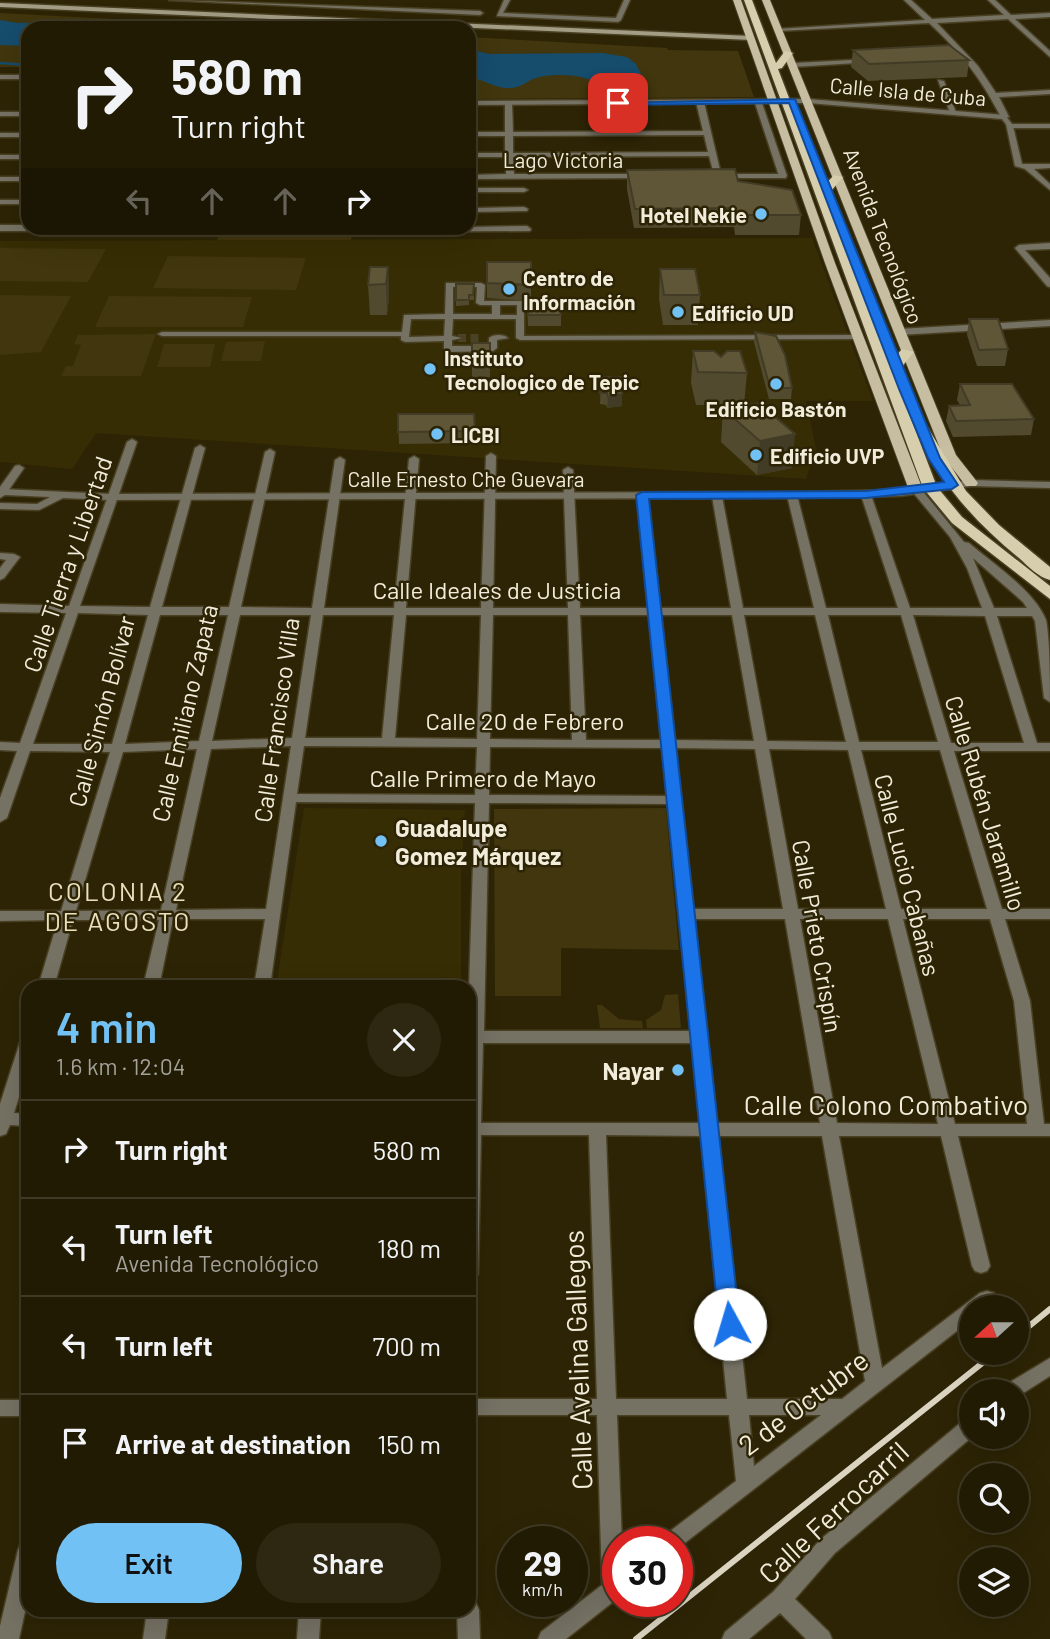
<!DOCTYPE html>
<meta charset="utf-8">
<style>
:root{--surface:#221b04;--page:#2e2813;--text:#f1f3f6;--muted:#a2a19a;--line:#3f3926;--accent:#72c1f5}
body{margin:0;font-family:Barlow,sans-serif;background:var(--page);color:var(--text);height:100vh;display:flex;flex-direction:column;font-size:26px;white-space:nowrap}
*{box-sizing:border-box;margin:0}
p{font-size:23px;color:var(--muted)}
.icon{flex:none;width:38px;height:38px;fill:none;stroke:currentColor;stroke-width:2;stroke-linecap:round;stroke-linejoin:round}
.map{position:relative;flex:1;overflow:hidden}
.panel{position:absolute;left:21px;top:980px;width:455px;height:637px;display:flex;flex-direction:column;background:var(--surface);border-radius:21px;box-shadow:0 7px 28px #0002,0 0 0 2px var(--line)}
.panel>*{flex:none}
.guide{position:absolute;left:21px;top:21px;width:455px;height:214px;border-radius:21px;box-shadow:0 7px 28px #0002,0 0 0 2px var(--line);background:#221b04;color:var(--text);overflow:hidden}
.needle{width:46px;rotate:249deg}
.buttons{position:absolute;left:959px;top:1295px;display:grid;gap:14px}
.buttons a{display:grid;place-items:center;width:70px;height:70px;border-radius:50%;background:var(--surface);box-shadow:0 7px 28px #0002,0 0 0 2px var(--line);font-size:35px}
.speed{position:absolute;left:497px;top:1526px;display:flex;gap:14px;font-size:35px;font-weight:700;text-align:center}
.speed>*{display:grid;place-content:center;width:91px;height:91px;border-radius:50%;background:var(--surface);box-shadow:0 7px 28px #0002,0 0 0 2px var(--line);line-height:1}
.speed small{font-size:18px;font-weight:400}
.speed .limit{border:10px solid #d22;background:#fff;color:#111}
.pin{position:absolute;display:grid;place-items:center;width:60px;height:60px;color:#fff;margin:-30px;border-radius:14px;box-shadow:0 4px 10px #0006}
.me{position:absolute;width:77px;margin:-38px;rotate:354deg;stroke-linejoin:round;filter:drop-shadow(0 0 5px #0008)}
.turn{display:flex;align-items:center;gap:24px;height:147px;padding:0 35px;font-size:32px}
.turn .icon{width:91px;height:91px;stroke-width:2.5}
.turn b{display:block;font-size:49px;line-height:60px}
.lanes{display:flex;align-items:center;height:66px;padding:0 35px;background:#0003;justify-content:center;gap:35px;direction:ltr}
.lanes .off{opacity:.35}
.round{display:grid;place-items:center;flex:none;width:74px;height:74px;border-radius:37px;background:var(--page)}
.headline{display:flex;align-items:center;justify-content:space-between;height:119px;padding:0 35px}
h1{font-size:42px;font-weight:600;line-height:52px;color:var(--accent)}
.action{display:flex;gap:14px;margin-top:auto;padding:14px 35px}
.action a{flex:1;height:80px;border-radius:42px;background:var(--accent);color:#111;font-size:28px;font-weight:600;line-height:80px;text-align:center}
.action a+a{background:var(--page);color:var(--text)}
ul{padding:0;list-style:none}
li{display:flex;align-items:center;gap:21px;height:98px;padding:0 35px;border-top:2px solid var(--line)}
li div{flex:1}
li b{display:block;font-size:26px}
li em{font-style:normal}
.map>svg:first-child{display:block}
.built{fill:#372d04}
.green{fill:#41360d}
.water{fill:#164c6c}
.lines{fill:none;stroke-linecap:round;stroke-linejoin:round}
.stream{stroke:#164c6c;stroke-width:2.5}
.pedestrian-tunnel{stroke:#4b4225;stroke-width:8;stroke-dasharray:8 4.5;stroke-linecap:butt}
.pedestrian-casing{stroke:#494023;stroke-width:3}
.minor-casing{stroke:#494023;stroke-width:3}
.tertiary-casing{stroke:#494023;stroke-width:3}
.secondary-casing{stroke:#494023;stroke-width:3}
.primary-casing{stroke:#494023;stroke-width:2}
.trunk-casing{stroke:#494023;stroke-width:3}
.pedestrian{fill:#757163;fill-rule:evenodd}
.minor{fill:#757163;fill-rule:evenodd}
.tertiary{fill:#757163;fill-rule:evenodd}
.secondary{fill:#a39d86;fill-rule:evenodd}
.primary{fill:#c7bea1;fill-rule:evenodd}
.trunk{fill:#d7ceae;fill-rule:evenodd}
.rail{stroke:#dad4c1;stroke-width:6}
.wall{fill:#524a2f}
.shaded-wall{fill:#423c26}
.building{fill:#5f5637;stroke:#423c26;stroke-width:2}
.route{fill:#1a73e8;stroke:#114b97;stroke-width:2}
.poi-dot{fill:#72c1f5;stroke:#2d2405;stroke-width:2.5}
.labels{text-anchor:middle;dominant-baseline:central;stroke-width:5;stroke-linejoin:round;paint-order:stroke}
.far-street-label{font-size:21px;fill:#f2ecdb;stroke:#2d2405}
.far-poi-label{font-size:21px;font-weight:bold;fill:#f2ecdb;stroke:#2d2405;text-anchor:start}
.street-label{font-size:24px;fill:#f2ecdb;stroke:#2d2405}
.poi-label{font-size:24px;font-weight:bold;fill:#f2ecdb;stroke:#2d2405;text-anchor:start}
.neighbourhood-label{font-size:26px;letter-spacing:2px;fill:#eae0bc;stroke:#2d2405}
.near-street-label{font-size:28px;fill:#f2ecdb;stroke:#2d2405}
</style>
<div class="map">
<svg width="1050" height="1639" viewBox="0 0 1050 1639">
<rect width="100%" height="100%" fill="#2d2405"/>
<path class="built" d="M812,238L873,401H806L816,449L806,479L96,433L72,469L0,462V241Z
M304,808L465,810L461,873V987H276Z"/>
<path class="green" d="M0,13L285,28H28V67H0Z
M469,37L667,48L668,50L738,51L754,97L469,99Z
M220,228H353L351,240H217Z
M0,248L106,249L88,282L0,281Z
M168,256L306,258L296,290L153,288Z
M0,295L71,296L41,352L0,355Z
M109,296L252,297L243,327H95Z
M156,334L141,376H61L66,366H73L81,345L74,344L78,335Z
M265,341L261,361H221L226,342Z
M164,344H215L210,367H157Z
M666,808L679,950L561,948V996H495L494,809Z
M678,994L681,1028H647L646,1020L661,1010L665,995Z
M597,1005H602L619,1019L642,1021L643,1028H600Z"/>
<path class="water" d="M0,20L18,23L63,21L70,23L72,28H28V46L0,45Z
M469,49L489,54L603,53L627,57L636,64L647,86C628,102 601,82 581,77C569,74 545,74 533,79C526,82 520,88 510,88C495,89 483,79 469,77Z"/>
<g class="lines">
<path class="stream" d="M0,63L28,65"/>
<path class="pedestrian-tunnel" d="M458,338H481"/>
<defs>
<path id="pedestrian" d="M446,283H481L485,285L484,301H524V336L858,335L862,337L858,339L520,340L516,338V319H453L452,336L462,338L452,340V346H489V338C493,334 504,334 508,338L497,340V348L493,351L448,352L444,349V341L405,342L401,340V336H162L158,334L162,332H402L404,315L445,314ZM453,287H477L476,303L480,305H492V314H453ZM500,305H517V315H500ZM411,319H445L444,336L409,337Z"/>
<path id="minor" d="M169,0L480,11L483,13L480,15Z
M504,0H510L503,13L616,18L624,0H630L621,20L618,22L497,16Z
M904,0H911L932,19L1004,15L988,0H995L1011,15L1050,13V17L1015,19L1050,51V57L1008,19L937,23L978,66L996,93L1050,90V94L999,97L1009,117L1002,119C982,80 962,53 929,23L779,31L776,29L925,20Z
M870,59L872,62L794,67L791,65L794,63Z
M938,80L944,81L957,115L950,113Z
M700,100L704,102L721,174H786V178H715L709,156L513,157L514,174H646L650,176L646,178L469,179V175L506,174V157H469V153H505V136H469V132H505V101L512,103L513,132L703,131L696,102ZM704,135L708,152L513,153V136Z
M0,112H28V116H0Z
M1006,124L1013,126L1022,164H1050V168L1034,169L1050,184V190L1025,169L1015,166Z
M0,133H28V137H0Z
M0,155H28V159H0Z
M0,177H28V181H0Z
M469,188H524L528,190L524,192H469Z
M0,200H28V204H0Z
M524,207L528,209L527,211L475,212L471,210L475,208Z
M0,225H28V228H212L208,231H0Z
M527,226L531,229L530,231L363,232L359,229Z
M1050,243V249L1025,250L1050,278V287L1047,286L1015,248L1019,245Z
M1050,320V326L899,335L894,332L899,329Z
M132,439L137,442L80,606L150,607L195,448L200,445L205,448L162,607H229L265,452L270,449L275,452L241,607L312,608L335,460L340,457L345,460L324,608H394L409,459L414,456L419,459L406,608H481L486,456L491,453L496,456L493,608H568L563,470L568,467L573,470L580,608H648L637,495L642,492L647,495L660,608H731L712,496L717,493L722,496L743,608H814L787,495L792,492L797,495L826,608H898L861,495L866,492L871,495L910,608H982L967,568L950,537L911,490L916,487L920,488L964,542L969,543C993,564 1034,590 1046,620C1050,640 1050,679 1050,702L1044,698L1035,621L1032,616H997L1037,743H1050V751H954L1002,909H1050V919H1005L1030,1001L1044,1124H1050V1136H958L990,1266L987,1271L981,1273L975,1271L972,1266L941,1136H839L882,1368L980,1293L987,1291L994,1293L996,1298L988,1307H971V1320L677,1549V1542H662L665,1535L736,1481L729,1415H617L622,1542H618V1598L566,1639H538L541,1632L602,1585L597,1415H469V1399H597L589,1135H481L478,1274L475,1279L469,1281V987L475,803L296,802L270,987H254L265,919H173L159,987H143L159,920H73L54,987H38L58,920L0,921V911H61L110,752L30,751L7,818L0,822V798L17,751L0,750V742L20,743L66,613L0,612V604L69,606L127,442ZM973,558L1023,602L1027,608H994ZM78,613L148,615L112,744H33ZM160,615H228L199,741L125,744ZM240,615H311L292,738L212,741ZM323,615H394L382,738H305ZM406,615H481L477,739L395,738ZM493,615H568L572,740L490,739ZM580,615H649L661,740H586ZM661,615H732L754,741L674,740ZM744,615H815L846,742L767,741ZM828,615H901L938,742H859ZM913,615L985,616L1024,743H951ZM291,746L266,909L176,910L211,749ZM304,746L477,747L475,795L297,794ZM490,747L662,748L667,796L489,795ZM675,748L755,749L783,909H693ZM197,749L161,910L76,911L123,752ZM769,749L848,750L886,909H798ZM861,750H940L987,909H901ZM489,803L668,804L691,1031H484ZM694,919H785L820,1123H717ZM800,919H888L938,1124L837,1123ZM903,919H990L1014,1001L1027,1124H955ZM483,1043H692L700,1123H481ZM606,1135L701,1136L727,1399H616ZM718,1136H822L865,1381L842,1399H747ZM749,1415H821L754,1466Z
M19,465L24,468L6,494L0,495V487L15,466Z
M0,553L14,554L20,557L4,578L0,580V568L6,560L0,559Z
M28,1036V1068L14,1113L28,1114V1126L10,1125L6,1134L0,1136V1104L20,1042L22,1038Z
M1050,1358V1376L1017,1397V1391H1002L1005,1385Z
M0,1400H28V1416H0Z
M971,1418L972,1437L835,1553L795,1599L829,1632L832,1639H806L780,1613L749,1639H722L725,1632L773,1592L821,1539L964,1420Z
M28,1541V1598L19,1639H0V1626L18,1550L21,1543Z
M469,1600L476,1603L479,1610L480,1639H458L457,1610H469Z
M147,1610H169L165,1639H143Z
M299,1610H321L319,1639H297Z"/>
<path id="tertiary" d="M0,75H28V79H0Z
M808,99L1005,115L1012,124H1050V128H1009L1002,119L808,103H762L787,176L783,178L779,176L755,103L469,105V101Z
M971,480L1050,482V488L971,486L900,496L792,498L111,500L63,498L39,510L0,509V503L37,504L50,497L5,495L0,498V489H2L111,494L792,492L900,490Z"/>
<path id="secondary" d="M0,3L751,36L754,38L751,40L0,7Z"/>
<path id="primary" d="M733,0H741L835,263L923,490L921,493H911L909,490L825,263Z
M762,0H770L956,455L978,483L976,486H966L943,456Z"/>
<path id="trunk" d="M744,0H752L776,63L785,51L793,53L782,68L778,69L823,187L834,175L843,177L831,191L825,192L890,363L902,349L914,352L900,369H892L937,487L962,517L1050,586V599L952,523L923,488Z
M923,427L928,428L966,491L999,525L1050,567V580C1038,577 1028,566 1019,558C975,522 940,483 916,431Z"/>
</defs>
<use href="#pedestrian" class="pedestrian-casing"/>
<use href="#minor" class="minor-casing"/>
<use href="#tertiary" class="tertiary-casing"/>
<use href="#secondary" class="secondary-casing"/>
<use href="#primary" class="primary-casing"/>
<use href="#trunk" class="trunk-casing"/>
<use href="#pedestrian" class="pedestrian"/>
<use href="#minor" class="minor"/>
<use href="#tertiary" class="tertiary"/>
<use href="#secondary" class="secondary"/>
<use href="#primary" class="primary"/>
<use href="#trunk" class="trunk"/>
<path class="rail" d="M1017,1336L1050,1309
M636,1639L995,1353"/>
</g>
<path class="wall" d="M853,50L969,60L967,77L868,81L851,67Z
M627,170L738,181L801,215L799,235H735L734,227L634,228L627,189Z
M487,262H531V298L561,315V326H528L527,301L487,298Z
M388,267L389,297L387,315H370L368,285Z
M660,269L700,295L698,325H663L659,299Z
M456,284H474V300H469V305L456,306Z
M969,319L1008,349L1005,366H977L967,335Z
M755,332L792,388L791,399H769L754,342Z
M472,343H490V377H472Z
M693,351L721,357L747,373L744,405H696L691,383Z
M601,377L622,406L607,408L606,405L600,404Z
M960,384L1034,419L1031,435L953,437L946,421L949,406L960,405L957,400Z
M723,409L792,468L757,475L721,442Z
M398,414H474L475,443L399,444Z"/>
<path class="shaded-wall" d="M388,267L389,297L387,315L386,284Z
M622,394V406L607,408L608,397Z
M795,434L792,468L757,475L760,441Z"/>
<path class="building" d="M949,45L969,60L869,64L853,50Z
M735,169L738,181L792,190L801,215H737L735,208L635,209L627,170Z
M487,262H531V285L487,283Z
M370,267H388L386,284L368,285Z
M660,269H695L700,295H664Z
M456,284H474L473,295H469V300H456Z
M527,298H560L561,315H528Z
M969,319H998L1008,349L979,350Z
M755,332L776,336L785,355L792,388H770Z
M472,343H490V366H472Z
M693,351H714L721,357L727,351H740L747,373L698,372Z
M601,377H622V394L608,397L607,393H600Z
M960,384H1012L1034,419L956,421L949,406L970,405Z
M759,403L795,434L760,441L723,409Z
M398,414H474L475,431L398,432Z"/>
<path class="route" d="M795,99L940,458L958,485L952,489L866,498L649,499L740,1324L737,1330L730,1332L722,1330L719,1324L636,495L642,492L866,491L944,482L928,458L899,389L789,103L618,105L614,103Z"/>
<g class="poi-dot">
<circle cx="761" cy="214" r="7"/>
<circle cx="509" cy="289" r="7"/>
<circle cx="678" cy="312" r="7"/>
<circle cx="430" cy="369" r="7"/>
<circle cx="776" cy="384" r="7"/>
<circle cx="437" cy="434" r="7"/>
<circle cx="756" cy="455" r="7"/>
<circle cx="381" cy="841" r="7"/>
<circle cx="678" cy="1070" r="7"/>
</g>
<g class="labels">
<g class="far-street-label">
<text transform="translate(908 91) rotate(5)">Calle Isla de Cuba</text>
<text x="563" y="159">Lago Victoria</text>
<text transform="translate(884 236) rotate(69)">Avenida Tecnológico</text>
<text x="466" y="478">Calle Ernesto Che Guevara</text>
</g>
<g class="far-poi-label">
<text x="747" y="214" text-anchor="end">Hotel Nekie</text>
<text x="523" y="277">Centro de<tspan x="523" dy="24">Información</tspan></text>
<text x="692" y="312">Edificio UD</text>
<text x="444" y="357">Instituto<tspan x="444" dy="24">Tecnologico de Tepic</tspan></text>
<text x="776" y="408" text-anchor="middle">Edificio Bastón</text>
<text x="451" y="434">LICBI</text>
<text x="770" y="455">Edificio UVP</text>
</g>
<g class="street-label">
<text transform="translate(67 564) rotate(-71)">Calle Tierra y Libertad</text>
<text x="497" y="589">Calle Ideales de Justicia</text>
<text transform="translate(101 711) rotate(-75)">Calle Simón Bolívar</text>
<text transform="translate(184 713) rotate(-77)">Calle Emiliano Zapata</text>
<text transform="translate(276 720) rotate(-82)">Calle Francisco Villa</text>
<text x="525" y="720">Calle 20 de Febrero</text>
<text x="483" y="777">Calle Primero de Mayo</text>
<text transform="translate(986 803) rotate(73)">Calle Rubén Jaramillo</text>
<text transform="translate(908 875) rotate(76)">Calle Lucio Cabañas</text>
<text transform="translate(818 936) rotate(80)">Calle Prieto Crispín</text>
</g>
<g class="poi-label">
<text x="395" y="827">Guadalupe<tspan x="395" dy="28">Gomez Márquez</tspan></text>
<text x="664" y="1070" text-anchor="end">Nayar</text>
</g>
<g class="neighbourhood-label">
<text x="118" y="890">COLONIA 2<tspan x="118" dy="30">DE AGOSTO</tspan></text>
</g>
<g class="near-street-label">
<text x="886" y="1104">Calle Colono Combativo</text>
<text transform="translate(577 1360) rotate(-92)">Calle Avelina Gallegos</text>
<text transform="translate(803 1402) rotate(-37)">2 de Octubre</text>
<text transform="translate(833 1512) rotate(-43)">Calle Ferrocarril</text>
</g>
</g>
</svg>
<div class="buttons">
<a><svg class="needle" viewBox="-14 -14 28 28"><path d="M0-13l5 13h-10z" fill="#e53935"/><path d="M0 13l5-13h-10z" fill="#a2a19a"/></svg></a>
<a><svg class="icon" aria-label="sound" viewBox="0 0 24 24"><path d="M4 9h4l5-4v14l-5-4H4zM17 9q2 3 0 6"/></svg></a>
<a><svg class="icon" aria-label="search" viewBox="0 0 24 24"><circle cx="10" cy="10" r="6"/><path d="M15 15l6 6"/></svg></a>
<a><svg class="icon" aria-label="layers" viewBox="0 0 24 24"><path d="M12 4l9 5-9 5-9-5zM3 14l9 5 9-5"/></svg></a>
</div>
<div class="speed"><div>29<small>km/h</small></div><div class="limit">30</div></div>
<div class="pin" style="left:618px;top:103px;background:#d93025"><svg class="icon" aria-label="arrive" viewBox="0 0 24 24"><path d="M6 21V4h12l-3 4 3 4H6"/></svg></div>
<svg class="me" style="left:730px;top:1324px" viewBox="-20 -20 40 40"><circle r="19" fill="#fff"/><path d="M0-13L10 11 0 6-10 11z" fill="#1a73e8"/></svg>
<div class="guide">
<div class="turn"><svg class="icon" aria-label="right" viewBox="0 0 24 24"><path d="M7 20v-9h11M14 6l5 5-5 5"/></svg><div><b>580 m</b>Turn right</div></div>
<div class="lanes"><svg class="icon off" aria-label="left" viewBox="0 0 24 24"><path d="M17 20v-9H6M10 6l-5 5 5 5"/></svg><svg class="icon off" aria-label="ahead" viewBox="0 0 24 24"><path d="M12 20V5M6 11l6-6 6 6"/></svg><svg class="icon off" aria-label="ahead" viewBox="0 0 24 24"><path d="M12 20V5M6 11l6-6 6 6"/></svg><svg class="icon" aria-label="right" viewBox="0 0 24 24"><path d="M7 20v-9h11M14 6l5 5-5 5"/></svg></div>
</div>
<section class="panel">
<div class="headline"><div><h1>4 min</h1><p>1.6 km · 12:04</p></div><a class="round"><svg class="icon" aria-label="close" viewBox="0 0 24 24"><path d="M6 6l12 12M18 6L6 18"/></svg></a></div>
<ul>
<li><svg class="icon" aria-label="right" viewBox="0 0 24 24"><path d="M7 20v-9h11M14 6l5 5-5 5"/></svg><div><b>Turn right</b></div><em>580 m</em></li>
<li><svg class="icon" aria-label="left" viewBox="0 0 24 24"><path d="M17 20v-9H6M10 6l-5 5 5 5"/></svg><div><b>Turn left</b><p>Avenida Tecnológico</p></div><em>180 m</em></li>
<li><svg class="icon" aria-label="left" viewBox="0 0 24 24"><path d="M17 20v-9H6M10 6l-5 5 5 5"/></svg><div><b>Turn left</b></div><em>700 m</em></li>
<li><svg class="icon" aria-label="arrive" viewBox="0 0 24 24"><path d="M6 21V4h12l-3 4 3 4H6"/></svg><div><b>Arrive at destination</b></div><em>150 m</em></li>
</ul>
<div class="action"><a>Exit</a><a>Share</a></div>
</section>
</div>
